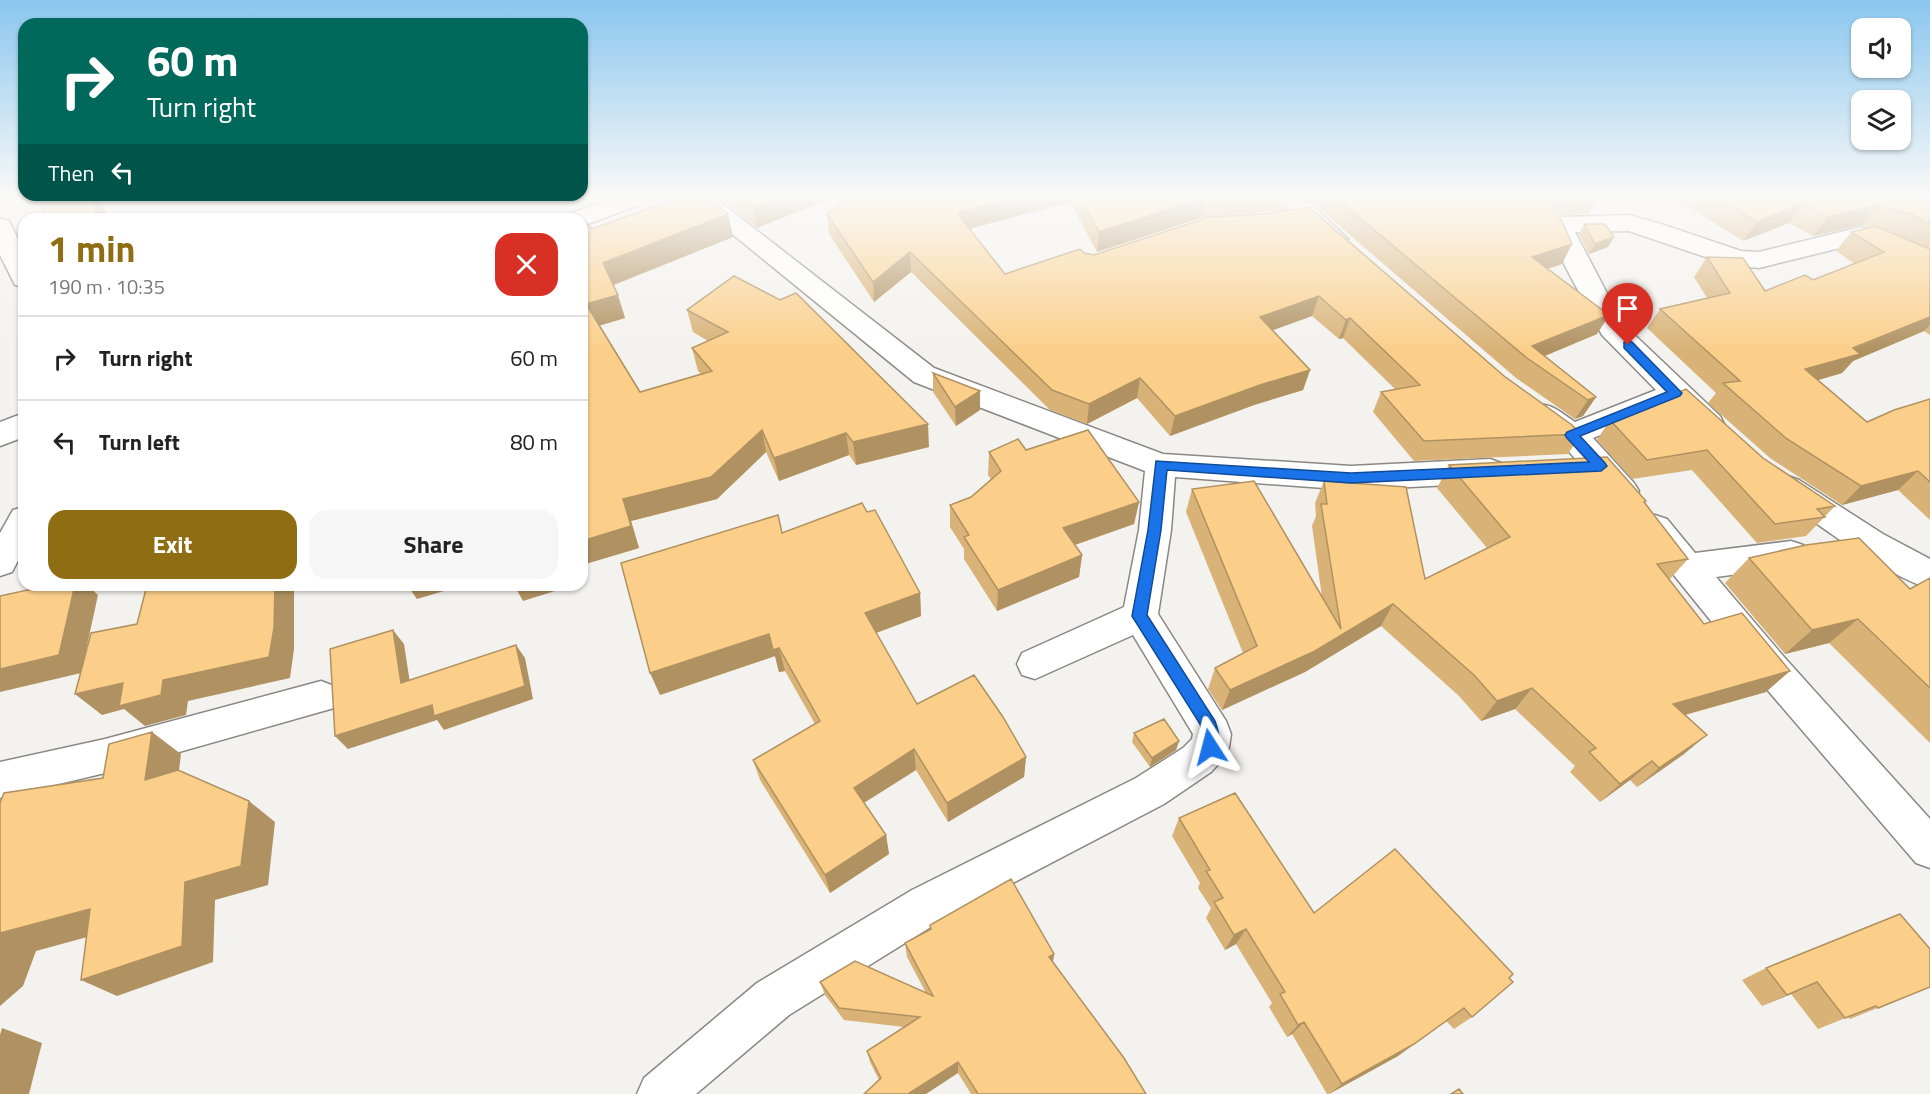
<!DOCTYPE html>
<meta charset="utf-8">
<style>
:root{--surface:#fff;--page:#f6f6f6;--text:#222;--muted:#767676;--line:#e0e0e0;--accent:#8f6e13}
body{margin:0;font-family:"Titillium Web",sans-serif;background:var(--page);color:var(--text);height:100vh;display:flex;flex-direction:column;font-size:22px;white-space:nowrap}
*{box-sizing:border-box;margin:0}
p{font-size:20px;color:var(--muted)}
.icon{flex:none;width:33px;height:33px;fill:none;stroke:currentColor;stroke-width:2;stroke-linecap:round;stroke-linejoin:round}
.map{position:relative;flex:1;overflow:hidden}
.details{position:absolute;left:18px;top:213px;width:570px;height:378px;display:flex;flex-direction:column;background:var(--surface);border-radius:18px;box-shadow:0 2px 4px #0004}
.details>*{flex:none}
.guide{position:absolute;left:18px;top:18px;width:570px;height:183px;border-radius:18px;box-shadow:0 2px 4px #0004;background:#00695c;color:#fff;overflow:hidden}
.fabs{position:absolute;left:1851px;top:18px;display:grid;gap:12px}
.fabs a{display:grid;place-items:center;width:60px;height:60px;border-radius:12px;background:var(--surface);box-shadow:0 2px 4px #0004;font-size:30px}
.pin{position:absolute;display:grid;place-items:center;width:51px;height:51px;color:#fff;margin:-62px -26px;border-radius:50% 50% 50% 0;rotate:-45deg;box-shadow:0 0 6px #0007}
.pin .icon{rotate:45deg}
.me{position:absolute;width:66px;margin:-33px;rotate:351deg;stroke-linejoin:round;filter:drop-shadow(0 0 4px #0008)}
.turn{display:flex;align-items:center;gap:21px;height:126px;padding:0 30px;font-size:27px}
.turn .icon{width:78px;height:78px;stroke-width:2.5}
.turn b{display:block;font-size:42px;line-height:51px}
.then{display:flex;align-items:center;height:57px;padding:0 30px;background:#0003;gap:12px;font-size:22px}
.round{display:grid;place-items:center;flex:none;width:63px;height:63px;border-radius:18px;background:var(--page)}
.headline{display:flex;align-items:center;justify-content:space-between;height:102px;padding:0 30px}
h1{font-size:36px;font-weight:700;line-height:45px;color:var(--accent)}
.button{display:flex;gap:12px;margin-top:auto;padding:12px 30px}
.button a{flex:1;height:69px;border-radius:18px;background:var(--accent);color:#fff;font-size:24px;font-weight:700;line-height:69px;text-align:center}
.button a+a{background:var(--page);color:var(--text)}
ul{padding:0;list-style:none}
li{display:flex;align-items:center;gap:18px;height:84px;padding:0 30px;border-top:2px solid var(--line)}
li div{flex:1}
li b{display:block;font-size:22px}
li em{font-style:normal}
.map>svg:first-child{display:block}
.lines{fill:none;stroke-linecap:round;stroke-linejoin:round}
.minor-casing{stroke:#8a8884;stroke-width:3}
.minor{fill:#fff;fill-rule:evenodd}
.wall{fill:#d8b277}
.shaded-wall{fill:#b09161}
.building{fill:#fbcf8a;stroke:#b09161;stroke-width:1.5}
.route{fill:#1a73e8;stroke:#114b97;stroke-width:1.5}
</style>
<div class="map">
<svg width="1930" height="1094" viewBox="0 0 1930 1094">
<rect width="100%" height="100%" fill="#f4f2ee"/>
<g class="lines">
<defs>
<path id="minor" d="M612,198H647L644,203L588,224L582,226V219H567L570,214Z
M688,198H715L934,368L1163,454L1351,466L1490,459L1501,463L1506,471L1501,479L1490,483L1351,490L1175,477L1171,530L1158,614L1226,721L1231,734L1229,747L1223,759L1211,772L1164,804L942,920L789,1015L696,1094H637L644,1078L757,983L912,890L1136,778L1183,748L1192,739L1193,734L1133,635L1035,679L1022,675L1017,664L1022,653L1124,607L1139,530L1145,471L914,382Z
M1277,198H1304L1348,239L1344,244L1335,247L1326,244Z
M1520,198H1545L1562,217L1629,215L1661,224L1741,251L1759,252L1861,227L1894,236L1930,255V273C1905,267 1885,250 1860,243L1759,268L1729,265L1629,231L1575,232L1623,324L1720,416L1724,424L1720,432C1698,438 1687,420 1673,406L1593,438L1634,483L1639,491L1634,499L1623,503L1612,499L1561,443L1530,420L1526,413L1530,406C1549,400 1560,412 1575,422L1656,390L1602,335L1565,266L1553,238Z
M0,218L9,221L24,251V287L15,285L0,255Z
M24,413V437L0,446V422Z
M1788,476L1799,480L1883,534L1930,559V589C1878,571 1823,527 1777,496L1772,488L1777,480Z
M24,507V549L12,572L0,576V533L13,510Z
M1655,515L1667,519L1695,553L1791,541L1803,545L1808,554L1803,563L1791,567L1716,577L1784,657L1930,819V868L1916,863L1758,679L1643,537L1639,528L1643,519Z
M321,681L334,686L339,697L334,708L105,773L0,798V762L105,739Z"/>
</defs>
<use href="#minor" class="minor-casing"/>
<use href="#minor" class="minor"/>
</g>
<path class="wall" d="M725,198H831L757,228L727,204Z
M849,198H1289L1285,210L1200,218L1097,252L1070,202L970,229L1005,274L1084,253L1094,255L1209,217L1504,376L1581,434L1568,454L1414,461L1373,412L1381,392L1395,389L1343,338L1339,339L1312,316L1272,330L1310,370L1303,390L1254,405L1170,436L1137,398L1087,424L1050,410L911,272L874,302L829,234L827,214Z
M1307,198H1543L1562,264L1547,269L1609,315L1597,334L1545,356L1596,397L1583,416L1575,419L1516,378Z
M1547,198H1597L1588,214L1563,215Z
M1675,198H1930V335L1924,331L1853,361L1842,373L1818,380L1867,422L1930,399V520L1898,490L1842,505L1770,458L1708,403L1716,393L1647,328L1660,309L1707,298L1694,277L1707,257L1765,291L1813,280L1855,264L1836,251L1851,232L1870,227L1862,225L1813,236L1789,223L1743,241Z
M728,214L733,237L613,285L625,318L600,325L640,392L701,374L698,371L692,348L708,341L693,332L687,310L734,276L929,447L856,465L849,455L779,481L766,452L717,499L631,521L639,548L582,565V223L592,229Z
M1584,224L1608,247L1589,254L1579,234Z
M933,373L980,410L956,426L933,392Z
M1610,420L1763,458L1835,506L1806,536L1757,543L1692,470L1632,479L1597,440Z
M1026,450L1139,502L1134,524L1075,545L1082,555L1079,577L997,611L964,559V549L950,527V505L971,497L991,479L988,475L989,452Z
M1449,465L1646,501L1645,503L1688,559L1669,580L1704,624L1766,692L1685,715L1684,754L1637,787L1630,780L1600,802L1570,772L1575,766L1515,709L1481,721L1459,696L1381,626L1305,672L1222,710L1208,689L1215,668L1243,653L1186,512L1192,489L1322,597L1312,526L1316,516L1315,503L1324,481L1425,579L1487,548L1437,488Z
M867,512L920,593L921,616L876,633L917,704L1026,757L1024,777L948,822L916,770L864,803L886,835L889,854L830,893L760,780L753,760L815,724L785,671L779,672L775,656L660,695L782,533Z
M1749,558L1910,589L1930,578V743L1829,643L1785,654L1725,583Z
M1134,733L1179,741L1176,750L1150,767L1132,742Z
M1179,818L1314,913L1509,978L1472,1017L1454,1029L1446,1021L1398,1056L1329,1094H1327L1292,1034L1287,1037L1269,1007L1272,1003L1236,944L1225,950L1206,918L1211,908L1198,888L1200,883L1172,836Z
M930,925L1054,954L1053,961L1146,1094H971L958,1073L879,1080L870,1062L867,1051L904,1027L844,1020L825,995L820,982L926,993L907,957L905,943L930,930Z
M1766,968L1930,987L1850,1019L1848,1017L1818,1029L1791,994L1762,1006L1742,980Z"/>
<path class="shaded-wall" d="M90,198H100L109,219H99Z
M778,198H831L757,228L753,208Z
M1012,198H1070V202L957,232V213Z
M1204,198L1200,218L1097,252L1099,232Z
M1803,203L1789,223L1743,241L1757,222Z
M1877,205L1862,225L1813,236L1828,217Z
M728,214L733,237L611,286L603,263Z
M1614,237L1608,247L1589,254L1595,244Z
M1572,244L1562,264L1521,277L1532,257Z
M910,252L911,272L874,302L873,282Z
M618,295L625,318L595,327L586,304Z
M1319,296L1312,316L1254,337L1260,317Z
M1609,315L1597,334L1532,361V346Z
M1930,317V325L1924,331L1853,361L1842,373L1788,389L1805,369Z
M1350,318L1343,338L1339,339L1346,320Z
M1310,370L1303,390L1254,405L1170,436L1175,416L1260,385Z
M1140,378L1137,398L1087,424L1089,404Z
M980,391V410L956,426L955,407Z
M1596,397L1583,416L1575,419L1588,400Z
M928,424L929,447L856,465L853,442Z
M762,430L766,452L717,499L631,521L639,548L582,565V541L623,499Z
M846,433L849,455L779,481L774,458Z
M1918,471L1898,490L1842,505L1861,486Z
M1139,502L1134,524L1060,550L1063,528Z
M1082,555L1079,577L997,611L998,590Z
M75,585H87L98,595L81,673L0,692V669Z
M275,585H294V649L290,678L188,701L186,715L145,726L124,709L102,715L75,694L123,683L163,680Z
M407,585H464L417,599Z
M514,585H553L555,591L523,601Z
M920,593L921,616L868,636L865,613Z
M1393,604L1381,626L1305,672L1222,710L1230,690Z
M1858,619L1829,643L1785,654L1812,630Z
M393,630L404,644L412,696L401,683Z
M769,634L779,648L785,671L779,672L775,656L660,695L650,673Z
M516,645L525,658L533,699L444,730L437,720L348,749L335,736Z
M1790,671L1766,692L1652,724L1673,704Z
M1532,688L1515,709L1481,721L1497,701Z
M152,732L181,754L175,802L145,780Z
M1707,735L1684,754L1637,787L1659,768Z
M1179,741L1176,750L1150,767L1152,758Z
M914,749L916,770L857,807L854,788Z
M1026,757L1024,777L948,822L947,803Z
M1652,761L1630,780L1600,802L1620,784Z
M249,801L275,822L268,885L215,900L213,962L117,996L81,980L185,882Z
M886,835L889,854L830,893L825,875Z
M90,909L124,927L36,951L23,986L0,1006V933Z
M1246,929L1236,944L1225,950L1234,935Z
M1054,954L1052,968L1049,957Z
M1817,982L1791,994L1762,1006L1787,995Z
M1304,1022L1292,1034L1287,1037L1298,1025Z
M2,1028L42,1043L29,1094H0V1035Z
M1414,1044L1398,1056L1329,1094L1342,1084Z
M958,1062V1073L926,1094H908Z"/>
<path class="building" d="M38,198H90L99,219H46Z
M678,198H708L728,214L603,263L618,295L586,304L640,392L712,371L692,348L728,332L687,310L734,276L780,300L796,293L928,424L853,442L846,433L774,458L762,430L711,477L623,499L631,526L582,541V223L585,222L592,229Z
M740,198H778L753,208Z
M849,198H1012L957,213L1005,274L1080,249L1084,253L1094,255L1209,217L1264,214L1309,207L1504,376L1572,425L1581,434L1424,441L1381,392L1420,385L1350,318L1346,320L1319,296L1260,317L1310,370L1260,385L1175,416L1140,378L1089,404L1052,390L910,252L873,282L827,214Z
M1081,198H1204L1099,232Z
M1336,198H1543L1561,219L1572,244L1532,257L1609,315L1532,346L1596,397L1588,400L1527,358Z
M1718,198H1930V224L1911,214L1877,205L1828,217L1803,203L1757,222Z
M1584,224H1605L1614,237L1595,244Z
M1875,226L1930,249V317L1853,348L1860,354L1805,369L1867,422L1894,410L1930,399V482L1918,471L1861,486L1787,439L1723,383L1740,381L1660,309L1730,293L1707,257L1743,258L1765,291L1805,275L1813,280L1884,252L1851,232Z
M933,373L980,391L955,407Z
M1686,389L1763,458L1835,506L1817,509L1825,517L1775,524L1707,450L1647,460L1610,420Z
M1088,430L1139,502L1063,528L1082,555L998,590L964,537L969,535L950,505L971,497L1001,471L989,452L1018,439L1026,450Z
M1607,457L1646,501L1644,502L1688,559L1657,564L1704,624L1742,613L1790,671L1673,704L1707,735L1659,768L1652,761L1620,784L1589,752L1596,748L1532,688L1497,701L1474,675L1393,604L1315,651L1230,690L1215,668L1257,646L1192,489L1254,481L1341,629L1321,504H1327L1324,481L1406,487L1425,579L1510,537L1449,465Z
M862,503L867,512L875,510L920,593L865,613L917,704L974,675L1003,717L1026,757L947,803L914,749L854,788L886,835L825,875L753,760L820,721L779,648L773,650L769,634L650,673L621,563L778,515L782,533Z
M1859,538L1910,589L1930,578V688L1858,619L1812,630L1749,558L1806,545Z
M36,585H75L59,655L0,669V596L37,588Z
M147,585H275L274,628L269,657L163,680L161,695L119,706L123,683L75,694L91,633L137,624Z
M393,630L401,683L516,645L525,686L434,716L432,705L335,736L330,649Z
M1164,719L1179,741L1152,758L1134,733Z
M152,732L145,780L178,770L249,801L241,866L185,882L182,946L81,980L90,909L0,933V803L4,793L103,778L109,744Z
M1235,793L1314,913L1395,849L1513,974L1509,978L1513,982L1472,1017L1464,1008L1414,1044L1342,1084L1304,1022L1298,1025L1280,994L1285,992L1246,929L1234,935L1214,902L1223,898L1206,871L1210,870L1179,818Z
M1011,879L1054,954L1049,957L1124,1058L1146,1094H978L958,1062L908,1094H864L881,1078L867,1051L920,1017L839,1008L820,982L855,961L933,996L905,943L931,929L930,925Z
M1900,914L1930,949V987L1878,1008L1876,1006L1845,1018L1817,982L1787,995L1766,968Z
M1459,1089L1463,1094H1451Z"/>
<linearGradient id="sky" x2="0" y2="1"><stop stop-color="#8ac6ef"/><stop offset="0.56" stop-color="#faf9f7"/><stop offset="1" stop-color="#faf9f7" stop-opacity="0"/></linearGradient>
<rect width="1930" height="351" fill="url(#sky)"/>
<path class="route" d="M1628,341L1632,342L1682,393L1680,396L1580,436L1605,463L1607,466L1601,471L1351,483L1167,470L1161,530L1147,615L1215,721C1219,732 1221,741 1215,752L1210,754L1204,752C1200,743 1204,734 1200,724L1132,616L1148,530L1156,461L1351,473L1589,462L1567,438L1565,435L1567,432L1667,392L1624,348V342Z"/>
</svg>
<div class="fabs">
<a><svg class="icon" aria-label="sound" viewBox="0 0 24 24"><path d="M4 9h4l5-4v14l-5-4H4zM17 9q2 3 0 6"/></svg></a>
<a><svg class="icon" aria-label="layers" viewBox="0 0 24 24"><path d="M12 4l9 5-9 5-9-5zM3 14l9 5 9-5"/></svg></a>
</div>
<div class="pin" style="left:1628px;top:345px;background:#d93025"><svg class="icon" aria-label="arrive" viewBox="0 0 24 24"><path d="M6 21V4h12l-3 4 3 4H6"/></svg></div>
<svg class="me" style="left:1210px;top:747px" viewBox="-20 -20 40 40"><path d="M0-17L14 15 0 8-14 15z" fill="#1a73e8" stroke="#fff" stroke-width="4"/></svg>
<div class="guide">
<div class="turn"><svg class="icon" aria-label="right" viewBox="0 0 24 24"><path d="M7 20v-9h11M14 6l5 5-5 5"/></svg><div><b>60 m</b>Turn right</div></div>
<div class="then">Then<svg class="icon" aria-label="left" viewBox="0 0 24 24"><path d="M17 20v-9H6M10 6l-5 5 5 5"/></svg></div>
</div>
<section class="details">
<div class="headline"><div><h1>1 min</h1><p>190 m · 10:35</p></div><a class="round" style="background:#d93025;color:#fff"><svg class="icon" aria-label="close" viewBox="0 0 24 24"><path d="M6 6l12 12M18 6L6 18"/></svg></a></div>
<ul>
<li><svg class="icon" aria-label="right" viewBox="0 0 24 24"><path d="M7 20v-9h11M14 6l5 5-5 5"/></svg><div><b>Turn right</b></div><em>60 m</em></li>
<li><svg class="icon" aria-label="left" viewBox="0 0 24 24"><path d="M17 20v-9H6M10 6l-5 5 5 5"/></svg><div><b>Turn left</b></div><em>80 m</em></li>
</ul>
<div class="button"><a>Exit</a><a>Share</a></div>
</section>
</div>
